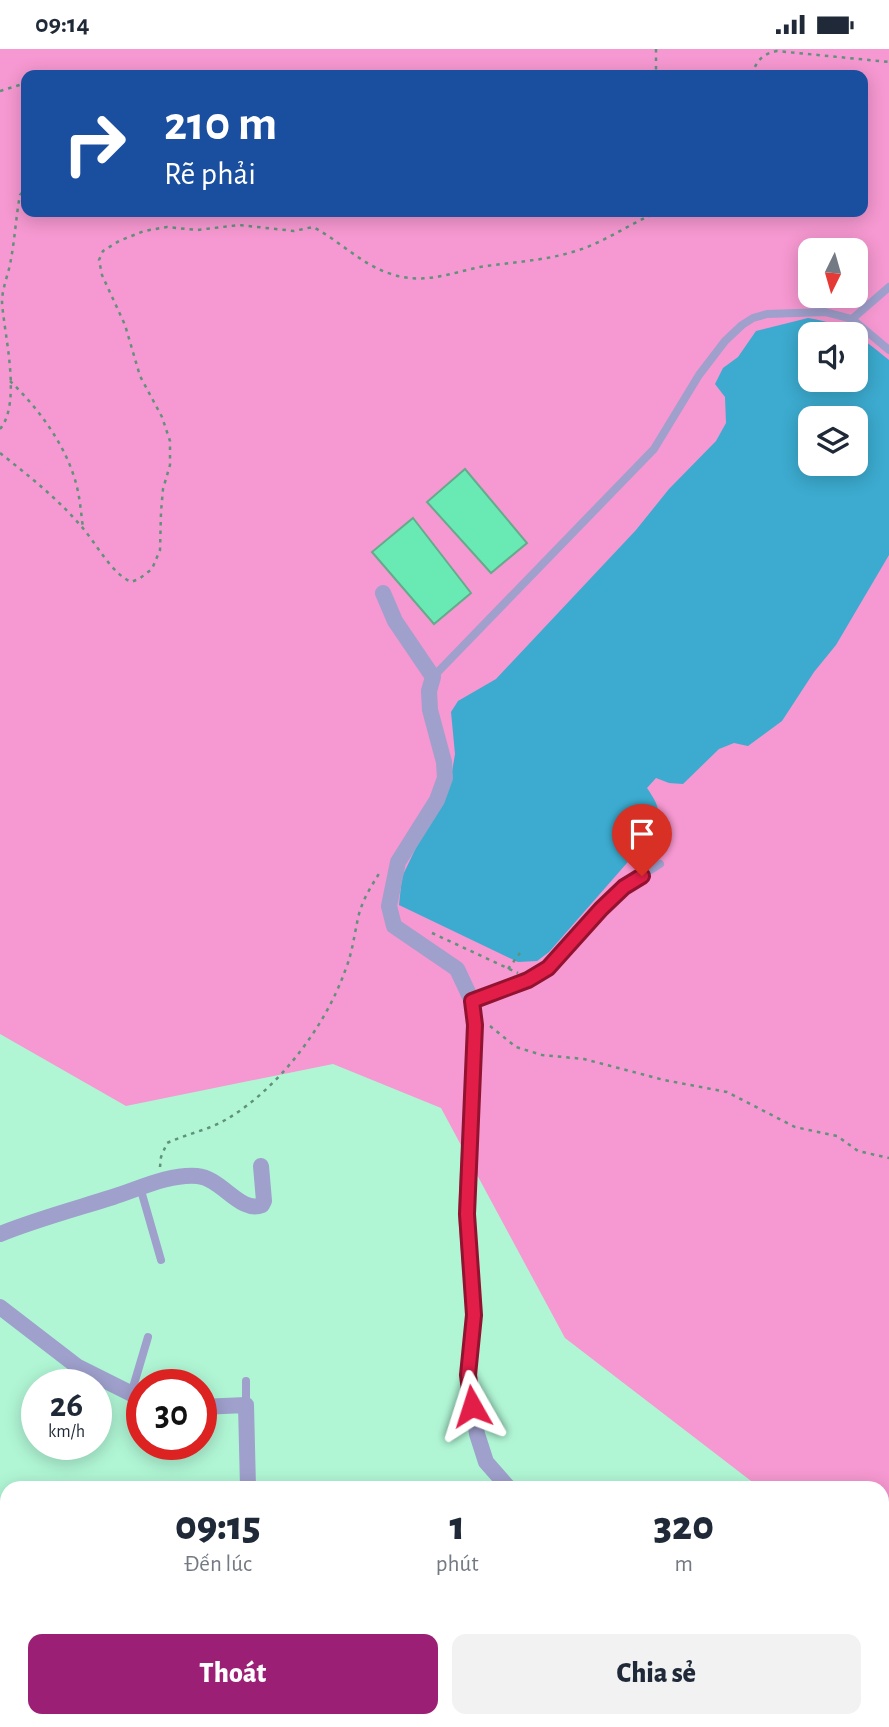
<!DOCTYPE html>
<html lang="vi">
<meta charset="utf-8">
<style>
:root{--surface:#fff;--page:#f2f2f3;--text:#1f2937;--muted:#747a83;--accent:#9c1f76}
body{margin:0;font-family:"Alegreya Sans",sans-serif;background:var(--page);color:var(--text);height:100vh;display:flex;flex-direction:column;font-size:26px;white-space:nowrap}
*{box-sizing:border-box;margin:0}
p{font-size:23px;color:var(--muted)}
.icon{flex:none;width:38px;height:38px;fill:none;stroke:currentColor;stroke-width:2;stroke-linecap:round;stroke-linejoin:round}
.map{position:relative;flex:1;overflow:hidden}
.panel{position:absolute;left:0px;top:1432px;width:889px;height:247px;display:flex;flex-direction:column;background:var(--surface);border-radius:21px 21px 0 0;box-shadow:0 4px 18px #0003}
.panel>*{flex:none}
.top-card{position:absolute;left:21px;top:21px;width:847px;height:147px;border-radius:14px;box-shadow:0 4px 18px #0003;background:#1a4fa0;color:#fff;overflow:hidden}
.needle{width:46px;rotate:185deg}
.buttons{position:absolute;left:798px;top:189px;display:grid;gap:14px}
.buttons a{display:grid;place-items:center;width:70px;height:70px;border-radius:14px;background:var(--surface);box-shadow:0 4px 18px #0003;font-size:35px}
.speed{position:absolute;left:21px;top:1320px;display:flex;gap:14px;font-size:35px;font-weight:700;text-align:center}
.speed>*{display:grid;place-content:center;width:91px;height:91px;border-radius:50%;background:var(--surface);box-shadow:0 4px 18px #0003;line-height:1}
.speed small{font-size:18px;font-weight:400}
.speed .limit{border:10px solid #d22;background:#fff;color:#111}
.pin{position:absolute;display:grid;place-items:center;width:60px;height:60px;color:#fff;margin:-72px -30px;border-radius:50% 50% 50% 0;rotate:-45deg;box-shadow:0 0 7px #0007}
.pin .icon{rotate:45deg}
.me{position:absolute;width:77px;margin:-38px;rotate:354deg;stroke-linejoin:round;filter:drop-shadow(0 0 5px #0008)}
.turn{display:flex;align-items:center;gap:24px;height:147px;padding:0 28px;font-size:32px}
.turn .icon{width:91px;height:91px;stroke-width:2.5}
.turn b{display:block;font-size:49px;line-height:60px}
.eta{display:flex;justify-content:space-evenly;align-items:center;height:119px;text-align:center}
.eta b{font-size:42px;font-weight:800;line-height:49px}
.button{display:flex;gap:14px;margin-top:auto;padding:14px 28px}
.button a{flex:1;height:80px;border-radius:14px;background:var(--accent);color:#fff;font-size:28px;font-weight:800;line-height:80px;text-align:center}
.button a+a{background:var(--page);color:var(--text)}
.status{display:flex;justify-content:space-between;align-items:center;height:49px;padding:0 35px;background:var(--surface);direction:ltr}
.status svg{height:19px;fill:currentColor}
.map>svg:first-child{display:block}
.green{fill:#f698d1;fill-rule:evenodd}
.water{fill:#3cabcf;fill-rule:evenodd}
.building{fill:#69eab5;stroke:#66aa8c;stroke-width:2}
.lines{fill:none;stroke-linecap:round;stroke-linejoin:round}
.path{stroke:#60917b;stroke-width:2.5;stroke-dasharray:3.5 5;stroke-linecap:butt}
.service{stroke:#9fa0cc;stroke-width:8}
.minor{stroke:#9fa0cc;stroke-width:16}
.route-casing{stroke:#92132f;stroke-width:18}
.route{stroke:#e11d48;stroke-width:12}
</style>
<div class="status"><b>09:14</b><svg viewBox="0 0 49 12"><path d="M0 12V9h3v3zM5 12V6h3v6zM10 12V3h3v9zM15 12V0h3v12zM26 1h20v11H26zM47 4h2v5h-2z"/></svg></div>
<div class="map">
<svg width="889" height="1678" viewBox="0 0 889 1678">
<rect width="100%" height="100%" fill="#b0f6d5"/>
<path class="green" d="M0,0H889V1497L882,1494V1438H762L755,1435L565,1289L441,1059L333,1015L126,1057L0,985ZM26,26H863V163H26ZM810,201H856V247H810ZM810,285H856V331H810ZM810,369H856V415H810Z"/>
<path class="water" d="M808,269C848,276 858,286 889,311V506L836,596L814,623L782,672L748,697L734,694L719,700L683,735L669,734L656,729L647,739C659,757 661,761 655,782L549,903L537,912L518,913L399,856L402,828L452,723L455,705L451,663L458,652L496,630L636,481L669,440L716,392L726,374L725,348L715,335L723,319L738,308L756,282ZM810,285H856V331H810ZM810,369H856V415H810Z"/>
<path class="building" d="M465,420L527,494L491,524L427,453Z
M413,469L471,544L434,575L372,503Z"/>
<g class="lines">
<path class="path" d="M656,0V26
M752,26C756,12 762,5 777,2L889,13
M0,42L26,34
M10,332C39,360 65,395 76,434C80,449 81,464 83,479
M0,380C22,354 4,285 2,253C2,239 9,224 11,210C15,189 16,167 20,146L26,139
M0,404C29,427 57,449 81,477C97,495 110,523 131,533L139,530L152,520L160,501L161,463L163,440L170,416V392L162,368L140,327L125,276L102,226L99,211L103,202L119,192L144,182L167,178L197,181L239,176L294,182L313,178C340,192 362,216 391,225C423,236 451,224 480,218C512,213 544,212 576,202C605,193 629,175 658,163
M432,884L518,924
M508,920L520,904
M490,977L516,998L542,1006L584,1010L664,1031L727,1043L795,1078L837,1087L858,1102L889,1109
M160,1118L161,1108L167,1094C186,1085 209,1081 227,1070C278,1040 325,978 345,922C353,902 354,886 359,865C363,850 372,836 380,823"/>
<path class="service" d="M852,270L889,238
M433,628L654,400L699,326L725,292L742,276L753,269L767,265L825,263L852,270L889,301
M472,952L528,931L548,919L624,838L660,815
M140,1138L161,1211
M131,1345L148,1288
M246,1356V1332"/>
<path class="minor" d="M383,544L395,572L433,628L429,642L430,661L444,713L445,729L437,751L398,813L389,857L394,877L457,920L472,952L475,977L466,1165L474,1266L468,1326L477,1385L486,1413L508,1438
M0,1185C37,1170 75,1160 113,1148C139,1140 168,1125 197,1127C222,1129 240,1165 262,1156L264,1152L261,1117
M0,1258L78,1318L142,1350
M201,1358L246,1356L248,1438
M882,1617L889,1609
M882,1647L889,1652
M263,1678L265,1671
M438,1678L441,1671"/>
</g>
<g class="lines">
<defs>
<path id="route" d="M472,1357L468,1326L474,1266L467,1165L475,976L472,952L528,931L548,919L601,860L624,838L642,827"/>
</defs>
<use href="#route" class="route-casing"/>
<use href="#route" class="route"/>
</g>
</svg>
<div class="buttons">
<a><svg class="needle" viewBox="-14 -14 28 28"><path d="M0-13l5 13h-10z" fill="#e53935"/><path d="M0 13l5-13h-10z" fill="#747a83"/></svg></a>
<a><svg class="icon" aria-label="sound" viewBox="0 0 24 24"><path d="M4 9h4l5-4v14l-5-4H4zM17 9q2 3 0 6"/></svg></a>
<a><svg class="icon" aria-label="layers" viewBox="0 0 24 24"><path d="M12 4l9 5-9 5-9-5zM3 14l9 5 9-5"/></svg></a>
</div>
<div class="speed"><div>26<small>km/h</small></div><div class="limit">30</div></div>
<div class="pin" style="left:642px;top:827px;background:#d93025"><svg class="icon" aria-label="arrive" viewBox="0 0 24 24"><path d="M6 21V4h12l-3 4 3 4H6"/></svg></div>
<svg class="me" style="left:472px;top:1357px" viewBox="-20 -20 40 40"><path d="M0-17L14 15 0 8-14 15z" fill="#e11d48" stroke="#fff" stroke-width="4"/></svg>
<div class="top-card">
<div class="turn"><svg class="icon" aria-label="right" viewBox="0 0 24 24"><path d="M7 20v-9h11M14 6l5 5-5 5"/></svg><div><b>210 m</b>Rẽ phải</div></div>
</div>
<section class="panel">
<div class="eta">
<div><b>09:15</b><p>Đến lúc</p></div>
<div><b>1</b><p>phút</p></div>
<div><b>320</b><p>m</p></div>
</div>
<div class="button"><a>Thoát</a><a>Chia sẻ</a></div>
</section>
</div>
